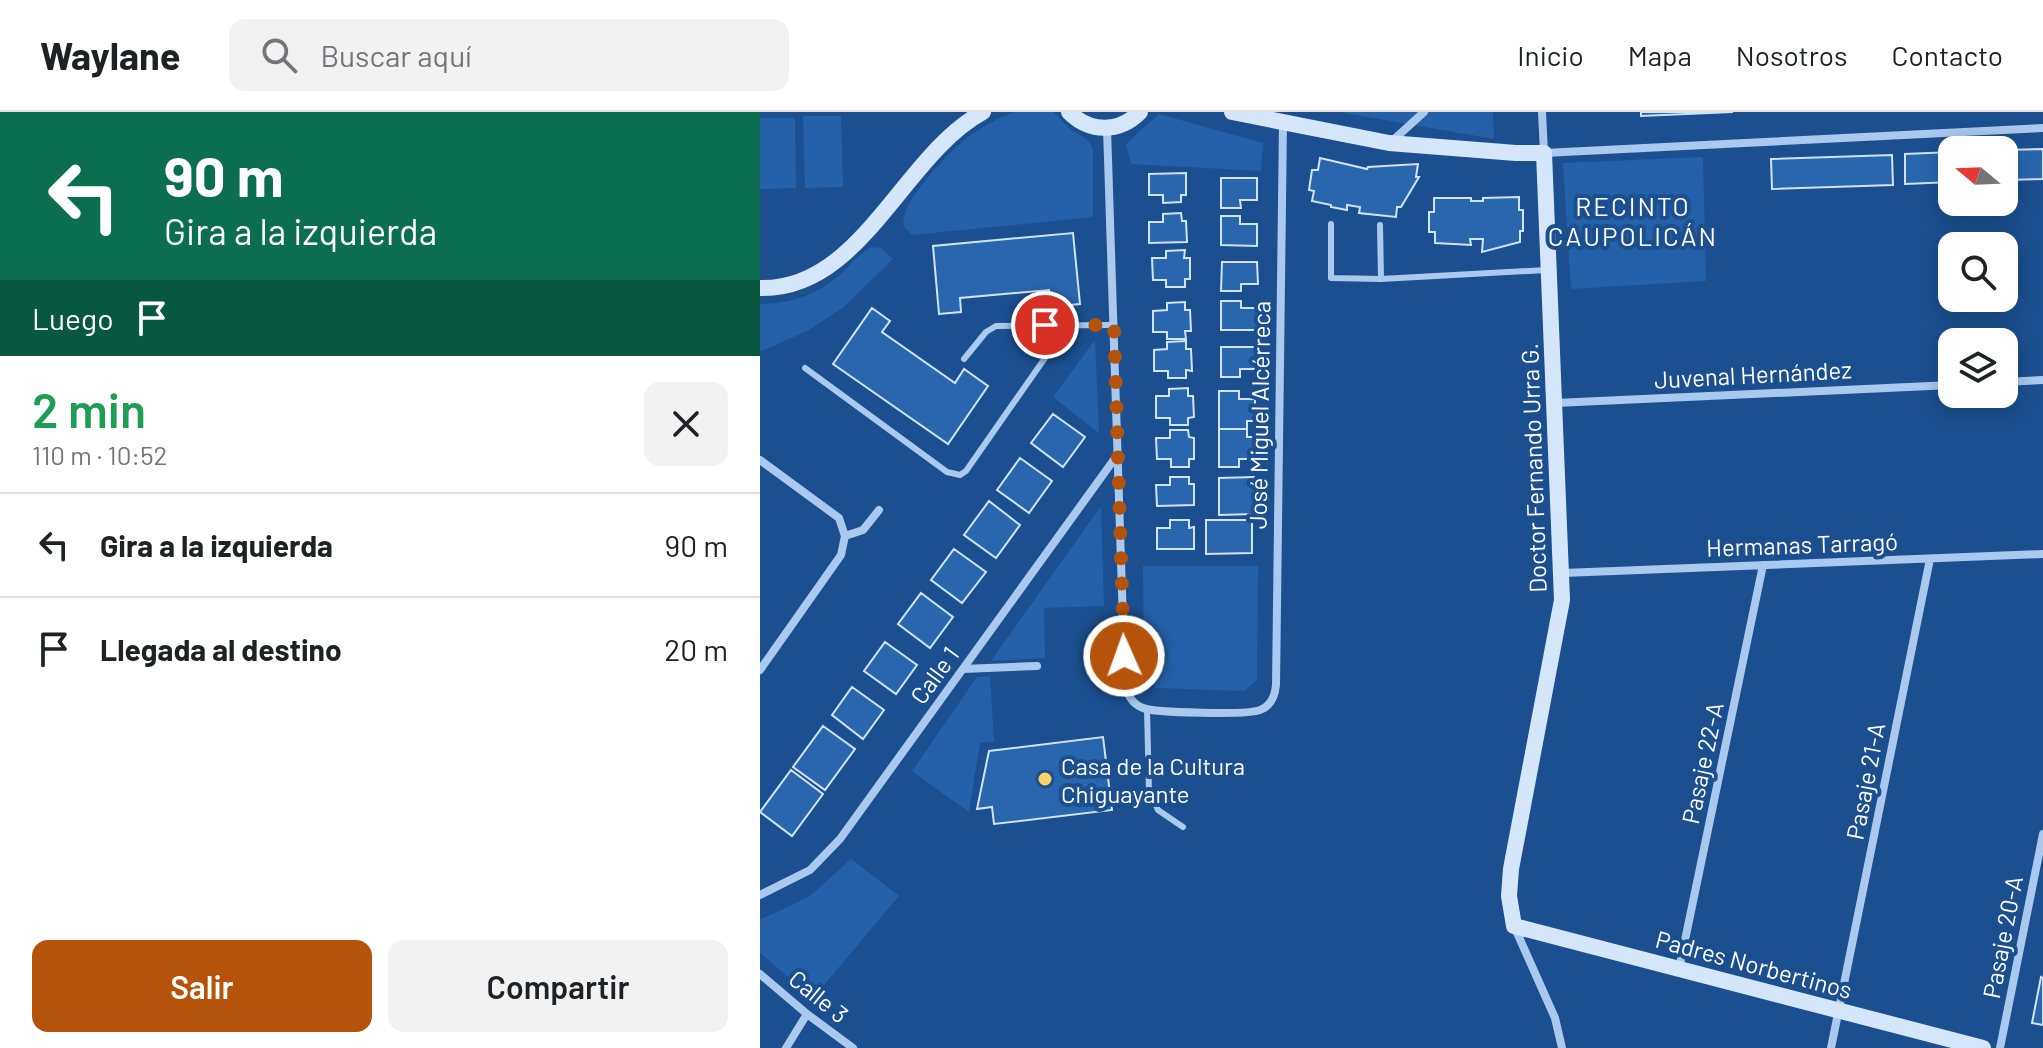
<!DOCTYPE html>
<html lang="es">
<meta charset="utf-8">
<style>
:root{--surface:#fff;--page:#f2f2f2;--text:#202124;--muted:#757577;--line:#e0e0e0;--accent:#b45309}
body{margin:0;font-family:Barlow,sans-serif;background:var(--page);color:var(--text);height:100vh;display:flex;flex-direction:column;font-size:30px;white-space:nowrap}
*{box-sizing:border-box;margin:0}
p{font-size:26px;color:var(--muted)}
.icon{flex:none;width:44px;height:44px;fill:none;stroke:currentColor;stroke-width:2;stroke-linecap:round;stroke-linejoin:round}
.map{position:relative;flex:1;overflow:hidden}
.panel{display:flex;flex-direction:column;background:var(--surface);width:760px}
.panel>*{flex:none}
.top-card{background:#0b6e4f;color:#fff;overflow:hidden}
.needle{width:52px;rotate:289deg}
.buttons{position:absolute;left:1178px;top:24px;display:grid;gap:16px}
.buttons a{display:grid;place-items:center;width:80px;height:80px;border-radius:16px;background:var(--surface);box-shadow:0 4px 20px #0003;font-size:40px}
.pin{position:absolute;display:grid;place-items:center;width:68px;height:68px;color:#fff;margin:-34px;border:4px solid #fff;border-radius:50%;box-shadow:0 2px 8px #0007}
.me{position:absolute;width:88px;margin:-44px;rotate:358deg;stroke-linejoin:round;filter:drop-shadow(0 0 6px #0008)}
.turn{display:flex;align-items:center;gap:28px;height:168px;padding:0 32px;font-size:36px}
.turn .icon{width:104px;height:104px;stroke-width:2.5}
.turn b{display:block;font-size:56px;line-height:68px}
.then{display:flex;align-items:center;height:76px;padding:0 32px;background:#0003;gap:16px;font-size:30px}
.round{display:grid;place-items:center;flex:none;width:84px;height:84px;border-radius:16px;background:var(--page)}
.head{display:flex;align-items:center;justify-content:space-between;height:136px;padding:0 32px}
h1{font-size:48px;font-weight:600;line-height:60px;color:#1e9e55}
.button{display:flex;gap:16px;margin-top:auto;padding:16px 32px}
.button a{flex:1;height:92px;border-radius:16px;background:var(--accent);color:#fff;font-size:32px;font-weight:600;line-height:92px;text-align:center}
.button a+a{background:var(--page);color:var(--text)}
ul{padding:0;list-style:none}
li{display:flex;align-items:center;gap:24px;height:104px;padding:0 32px;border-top:2px solid var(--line)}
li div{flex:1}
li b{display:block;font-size:30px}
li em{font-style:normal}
header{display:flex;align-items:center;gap:48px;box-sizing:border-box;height:112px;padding:0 40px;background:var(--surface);border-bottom:2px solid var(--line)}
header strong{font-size:38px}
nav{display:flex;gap:44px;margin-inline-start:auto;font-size:28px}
.search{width:560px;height:72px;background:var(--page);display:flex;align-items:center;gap:20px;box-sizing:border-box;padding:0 28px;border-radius:16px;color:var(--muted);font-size:30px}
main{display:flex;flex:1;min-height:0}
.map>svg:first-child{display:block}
.green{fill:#2461a8}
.building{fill:#2a66ad;stroke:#cfe3fa;stroke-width:2}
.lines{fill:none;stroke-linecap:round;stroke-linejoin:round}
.lane{stroke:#a9c9ee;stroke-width:6}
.street{stroke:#a9c9ee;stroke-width:8}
.secondary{stroke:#d6e6fa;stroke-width:16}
.route{stroke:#b45309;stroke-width:14;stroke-dasharray:0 25.2}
.poi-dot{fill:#ffd166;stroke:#1b4f8f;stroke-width:3}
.labels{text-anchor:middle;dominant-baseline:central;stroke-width:8;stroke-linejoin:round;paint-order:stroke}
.street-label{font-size:24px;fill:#fff;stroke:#1b4f8f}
.poi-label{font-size:24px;fill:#fff;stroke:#1b4f8f;text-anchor:start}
.neighbourhood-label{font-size:26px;letter-spacing:2px;fill:#fff;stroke:#1b4f8f}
</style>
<header>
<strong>Waylane</strong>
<div class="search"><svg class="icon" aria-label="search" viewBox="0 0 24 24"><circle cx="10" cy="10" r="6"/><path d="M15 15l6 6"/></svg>Buscar aquí</div>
<nav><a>Inicio</a><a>Mapa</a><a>Nosotros</a><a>Contacto</a></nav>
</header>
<main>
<section class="panel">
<div class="top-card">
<div class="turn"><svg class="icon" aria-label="left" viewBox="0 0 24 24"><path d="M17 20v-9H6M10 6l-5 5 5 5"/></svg><div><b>90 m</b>Gira a la izquierda</div></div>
<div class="then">Luego<svg class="icon" aria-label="arrive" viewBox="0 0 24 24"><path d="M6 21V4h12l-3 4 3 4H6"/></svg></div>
</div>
<div class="head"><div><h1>2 min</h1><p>110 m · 10:52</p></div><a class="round"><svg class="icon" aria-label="close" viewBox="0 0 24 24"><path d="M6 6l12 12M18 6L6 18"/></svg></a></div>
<ul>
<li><svg class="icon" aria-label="left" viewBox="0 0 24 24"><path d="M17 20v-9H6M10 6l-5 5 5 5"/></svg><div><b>Gira a la izquierda</b></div><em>90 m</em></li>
<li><svg class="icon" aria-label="arrive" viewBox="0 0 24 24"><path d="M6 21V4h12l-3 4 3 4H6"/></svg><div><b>Llegada al destino</b></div><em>20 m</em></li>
</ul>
<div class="button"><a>Salir</a><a>Compartir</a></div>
</section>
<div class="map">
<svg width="1283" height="936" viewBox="0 0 1283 936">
<rect width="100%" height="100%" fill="#1b4f8f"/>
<path class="green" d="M254,0H294L311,18L327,27L333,37V105L152,123L144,115C138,91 190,39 209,24C222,15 239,6 254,0Z
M579,0H733L734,27Z
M399,2L503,31L501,59L371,52L366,32Z
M43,4H81L83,75L45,76Z
M0,6H35L36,76L0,77Z
M943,45L946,169L811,177L803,51Z
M112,135L121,136L133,147L84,195L49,218L0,240V192C31,192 60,182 83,160C92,151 100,140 112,135Z
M335,228L339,321L293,285Z
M341,394L344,494L284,496L285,546L231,549Z
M383,454H498L497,568L484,579L395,576L384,563Z
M230,564L234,630L220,631L209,700L152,659L217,565Z
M91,747L139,784L53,886L0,841V808L50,784Z"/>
<path class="building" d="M881,0H973L881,4Z
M1283,37V67L1244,68V38Z
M1192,40V70L1145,72V42Z
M1132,43L1133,73L1012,77L1011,47Z
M560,46L607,57L608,55L658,52L656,65H659L641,95H637L636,105L599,101L600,95L587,93V98L571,95V93L552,89L554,79L549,78L552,58H558Z
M426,61V83H421V90L403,91V83H389V62Z
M461,66H497V88H480L481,96H461Z
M759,85V98H763V119H760V130L722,140L723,127H710L711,133L675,131V120H669V100H674V86H711V89H723V86Z
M421,101L422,109H426L427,130L389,131V110H403V102Z
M461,104H480V112H497V134L461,133Z
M313,121L320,192L290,195L289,178L200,186L201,200L179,202L173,134Z
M425,138L424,146H430V167H425V175H406V168H393L392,146H406V139Z
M462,150H497L498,172H481V179H461Z
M461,189H481V196H497V218H461Z
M425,190V198H430L431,219H425L426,227H407V220H393V199L407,198V191Z
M112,196L130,209L122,220L195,271L204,257L228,274L188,332L73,252Z
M426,229V237H431L432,259L426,258V266H408V259H394V238L407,237V230Z
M461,235H497V257H480V265H461Z
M428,276V284H433L434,305L428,306V313H410V306H396V284H409V277Z
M459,279H479V287H495V309H487V317H459Z
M293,302L325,325L303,355L271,331Z
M459,317H487V325H495V347H479V355H459Z
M410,318H428L429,325L434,326V347H429V355H411V347H397L396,326H410Z
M260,346L292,369L269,401L237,378Z
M410,365H429V372H434V393L397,394L396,373H410Z
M494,365V402L459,403V366Z
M229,389L260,413L236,446L204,423Z
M410,408H429V416L434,415V437H397V416H410Z
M446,408H492V441L446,442Z
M194,437L226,460L202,491L171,468Z
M161,481L193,505L170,536L138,512Z
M125,530L157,553L136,582L104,559Z
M92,575L124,598L103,627L72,603Z
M63,614L95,637L65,678L33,655Z
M343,625L352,698L234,712L232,695L217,697L229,639Z
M31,658L63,682L32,724L0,700Z
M1281,865L1283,866V913L1272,911Z"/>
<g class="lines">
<path class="lane" d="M571,112V166L621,167L786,158
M620,113L621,167
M204,247L226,220L236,214L354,213
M45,256L187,360L200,363L206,359L308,213
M387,598L389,680L398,698L423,715"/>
<path class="street" d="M782,0L784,41L1283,16
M347,16L365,573C368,583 372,592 383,596C394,601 490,603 500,598C511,594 515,584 516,573L523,10
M630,31L664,0
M1244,270L1283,268
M795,291L1192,273
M0,348L79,406L85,424L81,443L0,558
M85,424L103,418L119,398
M803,461L1283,442
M203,557L277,554
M0,783L50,758L80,727L358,342
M754,814L795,906L802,936
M919,857L1003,453
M0,862L47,902L93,936
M26,936L47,902
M1071,936L1170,447
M1240,936L1283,722"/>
<path class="secondary" d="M309,0C330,21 359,21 380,0
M472,0L629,31L756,41H784L802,488L751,757L749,784L754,814L1223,936
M0,176C101,179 143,43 223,0"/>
</g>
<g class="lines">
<path class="route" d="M285,213H354L364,544"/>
</g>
<circle class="poi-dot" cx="285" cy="667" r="8"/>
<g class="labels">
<g class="street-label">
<text transform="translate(993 262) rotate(-3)">Juvenal Hernández</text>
<text transform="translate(499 303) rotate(-89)">José Miguel Alcérreca</text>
<text transform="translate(773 356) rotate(-92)">Doctor Fernando Urra G.</text>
<text transform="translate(1042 432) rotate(-2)">Hermanas Tarragó</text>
<text transform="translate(174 563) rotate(-54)">Calle 1</text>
<text transform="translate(942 651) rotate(-78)">Pasaje 22-A</text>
<text transform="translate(1105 669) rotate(-79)">Pasaje 21-A</text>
<text transform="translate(1242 825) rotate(-79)">Pasaje 20-A</text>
<text transform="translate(994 852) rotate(15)">Padres Norbertinos</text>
<text transform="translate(59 884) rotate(39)">Calle 3</text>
</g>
<g class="poi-label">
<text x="301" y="653">Casa de la Cultura<tspan x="301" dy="28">Chiguayante</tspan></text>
</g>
<g class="neighbourhood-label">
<text x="873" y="93">RECINTO<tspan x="873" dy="30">CAUPOLICÁN</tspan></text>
</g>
</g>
</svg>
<div class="buttons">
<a><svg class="needle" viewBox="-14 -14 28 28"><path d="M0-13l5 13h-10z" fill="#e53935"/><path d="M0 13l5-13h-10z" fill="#757577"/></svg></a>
<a><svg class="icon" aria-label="search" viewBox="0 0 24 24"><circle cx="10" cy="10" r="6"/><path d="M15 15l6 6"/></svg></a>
<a><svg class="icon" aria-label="layers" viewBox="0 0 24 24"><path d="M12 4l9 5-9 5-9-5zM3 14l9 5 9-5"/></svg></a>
</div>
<div class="pin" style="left:285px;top:213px;background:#d93025"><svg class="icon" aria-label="arrive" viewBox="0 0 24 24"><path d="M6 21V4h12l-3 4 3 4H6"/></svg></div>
<svg class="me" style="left:364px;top:544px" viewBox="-20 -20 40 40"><circle r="17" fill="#b45309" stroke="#fff" stroke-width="3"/><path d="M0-11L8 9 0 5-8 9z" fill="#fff"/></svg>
</div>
</main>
